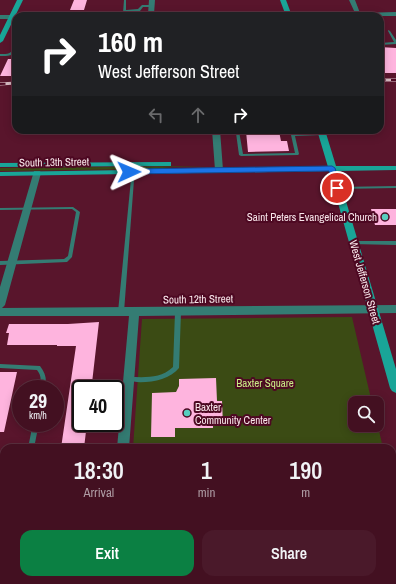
<!DOCTYPE html>
<style>
:root{--surface:#431021;--page:#4a192a;--text:#f1f3f6;--muted:#af9da5;--line:#5b303f;--accent:#0b8043}
body{margin:0;font-family:"Archivo Narrow",sans-serif;background:var(--page);color:var(--text);height:100vh;display:flex;flex-direction:column;font-size:15px;white-space:nowrap}
*{box-sizing:border-box;margin:0}
p{font-size:13px;color:var(--muted)}
.icon{flex:none;width:22px;height:22px;fill:none;stroke:currentColor;stroke-width:2;stroke-linecap:round;stroke-linejoin:round}
.map{position:relative;flex:1;overflow:hidden}
.drawer{position:absolute;left:0px;top:444px;width:396px;height:140px;display:flex;flex-direction:column;background:var(--surface);border-radius:12px 12px 0 0;box-shadow:0 2px 10px #0003,0 0 0 1px var(--line)}
.drawer>*{flex:none}
.banner{position:absolute;left:12px;top:12px;width:372px;height:122px;border-radius:12px;box-shadow:0 2px 10px #0003,0 0 0 1px var(--line);background:#202124;color:#fff;overflow:hidden}
.tools{position:absolute;left:348px;top:396px;display:grid;gap:8px}
.tools a{display:grid;place-items:center;width:36px;height:36px;border-radius:8px;background:var(--surface);box-shadow:0 2px 10px #0003,0 0 0 1px var(--line);font-size:20px}
.speed{position:absolute;left:12px;top:380px;display:flex;gap:8px;font-size:20px;font-weight:700;text-align:center}
.speed>*{display:grid;place-content:center;width:52px;height:52px;border-radius:50%;background:var(--surface);box-shadow:0 2px 10px #0003,0 0 0 1px var(--line);line-height:1}
.speed small{font-size:10px;font-weight:400}
.speed .limit{border:2px solid #111;border-radius:6px;background:#fff;color:#111}
.pin{position:absolute;display:grid;place-items:center;width:34px;height:34px;color:#fff;margin:-17px;border:2px solid #fff;border-radius:50%;box-shadow:0 1px 4px #0007}
.me{position:absolute;width:44px;margin:-22px;rotate:89deg;stroke-linejoin:round;filter:drop-shadow(0 0 3px #0008)}
.turn{display:flex;align-items:center;gap:14px;height:84px;padding:0 20px;font-size:18px}
.turn .icon{width:52px;height:52px;stroke-width:2.5}
.turn b{display:block;font-size:28px;line-height:34px}
.lanes{display:flex;align-items:center;height:38px;padding:0 20px;background:#0003;justify-content:center;gap:20px;direction:ltr}
.lanes .off{opacity:.35}
.eta{display:flex;justify-content:space-evenly;align-items:center;height:68px;text-align:center}
.eta b{font-size:24px;font-weight:600;line-height:28px}
.cta{display:flex;gap:8px;margin-top:auto;padding:8px 20px}
.cta a{flex:1;height:46px;border-radius:12px;background:var(--accent);color:#fff;font-size:16px;font-weight:600;line-height:46px;text-align:center}
.cta a+a{background:var(--page);color:var(--text)}
.map>svg:first-child{display:block}
.green{fill:#3b4b14}
.building{fill:#feb4de}
.lines{fill:none;stroke-linecap:round;stroke-linejoin:round}
.lane{fill:#347c73;fill-rule:evenodd}
.street{fill:#347c73;fill-rule:evenodd}
.secondary{fill:#19a598;fill-rule:evenodd}
.rail-casing{stroke:#d8bcc4;stroke-width:3}
.rail{stroke:#4d0822;stroke-width:2;stroke-dasharray:5.5;stroke-linecap:butt}
.route{fill:#1a73e8;stroke:#114b97}
.poi-dot{fill:#58cebf;stroke:#4d0822;stroke-width:1.5}
.labels{text-anchor:middle;dominant-baseline:central;stroke-width:4;stroke-linejoin:round;paint-order:stroke}
.street-label{font-size:11px;fill:#f9e7eb;stroke:#4d0822}
.poi-label{font-size:11px;fill:#f9e7eb;stroke:#4d0822;text-anchor:end}
.park-label{font-size:11px;fill:#c9eb86;stroke:#4d0822}
</style>
<div class="map">
<svg width="396" height="584" viewBox="0 0 396 584">
<rect width="100%" height="100%" fill="#59152c"/>
<path class="green" d="M207,166L174,167L152,169L0,171V168Z
M352,317L372,403H355V425H377V422L383,448H133L142,319Z
M392,483L396,500V531H392Z"/>
<path class="building" d="M74,0H87L84,10H70Z
M380,47L396,48V73H380Z
M8,59H16V76H0Z
M246,131H279L281,141H287L289,151L248,152Z
M371,209H396V225H375Z
M99,322L92,383L81,384V423H87L84,448H61L76,346H57V345H7L9,333H6L9,324H68Z
M0,372H17L4,432H0Z
M216,378L217,401H222L223,425L213,426V428H175V437H151L152,393L176,392L179,386V379Z"/>
<g class="lines">
<path class="lane" d="M124,0H126V10L138,9L142,5H151L152,6L151,7H143L140,11L126,12L125,14H124L123,13Z
M388,30L390,31L396,40V44L380,45V43L394,42L388,31Z
M15,47H16C16,57 7,56 0,56V54C8,54 11,54 15,47Z
M215,131H239L243,154L295,153L291,135L292,134L322,133L324,134L322,135L295,136L299,154L298,155L241,156L239,155L236,133H216L214,132Z
M131,179H133L134,180L124,312L123,313H119L118,312Z
M396,186V188L337,189L335,188L337,187Z
M73,207L80,212L72,257L67,262L0,265V261L64,259L68,256L76,212L72,209L0,210V208Z
M353,241H396V245L351,244V243Z
M178,310L180,311L181,312L179,368C168,382 143,384 127,381L126,379L127,377H129C146,377 160,379 173,367L175,312L176,311Z
M0,364L40,366C46,374 47,380 45,389H39C41,382 42,376 37,370L0,368Z
M33,423H39L34,448H28Z
M0,471H4V477H0Z"/>
<path class="street" d="M149,0H155L154,14L355,13L349,0H355L360,13L396,12V16H110L113,14H148Z
M0,15H16L18,16H16V19H0Z
M212,130H220L223,170L219,172L215,170Z
M34,171H40L41,173L5,305L2,308L396,305V313L139,316L129,448H117L129,316H0V287Z
M392,543H396V557H392Z
M4,548V562L0,563V549Z
M88,580H102V584H88Z
M260,580H274L275,584H261Z"/>
<path class="secondary" d="M17,0H23L3,41L0,43V35Z
M280,0H286L292,16H286Z
M317,130H325L336,166H396V170L337,171L396,369V393L392,391L390,388L329,171L0,176V172L328,167Z
M168,162H171V166L0,167V163Z"/>
<defs>
<path id="rail" d="M380,80H396
M0,84L16,83"/>
</defs>
<use href="#rail" class="rail-casing"/>
<use href="#rail" class="rail"/>
</g>
<path class="route" d="M332,166L335,168L341,188L340,190H337L333,188L329,171L129,174L126,172L129,169Z"/>
<g class="poi-dot">
<circle cx="385" cy="217" r="4"/>
<circle cx="187" cy="413" r="4"/>
</g>
<g class="labels">
<g class="street-label">
<text transform="translate(54 162) rotate(-1)">South 13th Street</text>
<text transform="translate(365 282) rotate(74)">West Jefferson Street</text>
<text transform="translate(198 299) rotate(-1)">South 12th Street</text>
</g>
<g class="poi-label">
<text x="377" y="217">Saint Peters Evangelical Church</text>
<text x="195" y="407" text-anchor="start">Baxter<tspan x="195" dy="13">Community Center</tspan></text>
</g>
<g class="park-label">
<text x="265" y="383">Baxter Square</text>
</g>
</g>
</svg>
<div class="tools">
<a><svg class="icon" aria-label="search" viewBox="0 0 24 24"><circle cx="10" cy="10" r="6"/><path d="M15 15l6 6"/></svg></a>
</div>
<div class="speed"><div>29<small>km/h</small></div><div class="limit">40</div></div>
<div class="pin" style="left:337px;top:188px;background:#d93025"><svg class="icon" aria-label="arrive" viewBox="0 0 24 24"><path d="M6 21V4h12l-3 4 3 4H6"/></svg></div>
<svg class="me" style="left:129px;top:172px" viewBox="-20 -20 40 40"><path d="M0-17L14 15 0 8-14 15z" fill="#1a73e8" stroke="#fff" stroke-width="4"/></svg>
<div class="banner">
<div class="turn"><svg class="icon" aria-label="right" viewBox="0 0 24 24"><path d="M7 20v-9h11M14 6l5 5-5 5"/></svg><div><b>160 m</b>West Jefferson Street</div></div>
<div class="lanes"><svg class="icon off" aria-label="left" viewBox="0 0 24 24"><path d="M17 20v-9H6M10 6l-5 5 5 5"/></svg><svg class="icon off" aria-label="ahead" viewBox="0 0 24 24"><path d="M12 20V5M6 11l6-6 6 6"/></svg><svg class="icon" aria-label="right" viewBox="0 0 24 24"><path d="M7 20v-9h11M14 6l5 5-5 5"/></svg></div>
</div>
<section class="drawer">
<div class="eta">
<div><b>18:30</b><p>Arrival</p></div>
<div><b>1</b><p>min</p></div>
<div><b>190</b><p>m</p></div>
</div>
<div class="cta"><a>Exit</a><a>Share</a></div>
</section>
</div>
